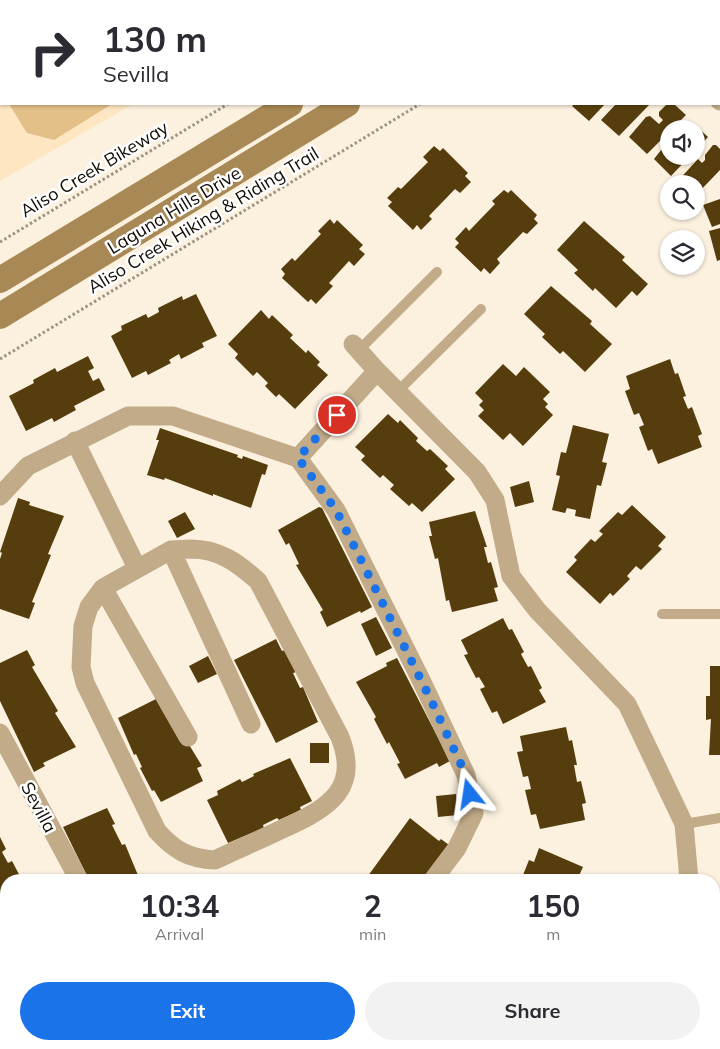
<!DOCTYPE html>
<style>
:root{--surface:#fff;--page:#f2f2f3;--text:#2b2b33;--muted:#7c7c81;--accent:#1a73e8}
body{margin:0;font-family:Mulish,sans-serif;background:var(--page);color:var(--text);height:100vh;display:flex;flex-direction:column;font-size:19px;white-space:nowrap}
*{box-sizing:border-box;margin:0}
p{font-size:16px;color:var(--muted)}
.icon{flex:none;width:28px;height:28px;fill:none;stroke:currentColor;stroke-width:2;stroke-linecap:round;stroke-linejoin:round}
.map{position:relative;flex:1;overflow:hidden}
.side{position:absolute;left:0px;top:874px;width:720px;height:176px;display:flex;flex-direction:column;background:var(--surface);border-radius:20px 20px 0 0;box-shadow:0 1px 4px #0004}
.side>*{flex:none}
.banner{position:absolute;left:0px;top:0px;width:720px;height:105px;box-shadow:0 1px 4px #0004;background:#fff;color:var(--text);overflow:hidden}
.buttons{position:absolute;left:660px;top:120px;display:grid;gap:10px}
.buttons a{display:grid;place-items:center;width:45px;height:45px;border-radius:50%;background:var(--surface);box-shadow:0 1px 4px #0004;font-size:25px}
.pin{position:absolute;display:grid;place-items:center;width:42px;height:42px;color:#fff;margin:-21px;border:2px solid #fff;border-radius:50%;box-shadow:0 1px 5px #0007}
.me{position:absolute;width:55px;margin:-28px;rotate:345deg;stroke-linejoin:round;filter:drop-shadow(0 0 4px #0008)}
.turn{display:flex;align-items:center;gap:18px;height:105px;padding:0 20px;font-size:22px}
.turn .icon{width:65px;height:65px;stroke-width:2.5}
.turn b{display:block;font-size:35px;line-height:42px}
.eta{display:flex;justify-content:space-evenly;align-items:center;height:85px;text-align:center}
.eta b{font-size:30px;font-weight:700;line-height:35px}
.primary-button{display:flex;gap:10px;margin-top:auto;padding:10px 20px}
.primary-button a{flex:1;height:58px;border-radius:30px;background:var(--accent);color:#fff;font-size:20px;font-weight:700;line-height:58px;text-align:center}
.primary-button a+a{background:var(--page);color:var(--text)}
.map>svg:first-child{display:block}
.built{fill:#fde6c1}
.pitch{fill:#e3c088}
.building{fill:#563d0d}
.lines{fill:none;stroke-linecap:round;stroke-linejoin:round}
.path{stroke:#9d9486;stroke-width:3;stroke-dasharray:2.5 2.5;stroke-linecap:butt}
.lane{stroke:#c1ab89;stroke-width:10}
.street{stroke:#c1ab89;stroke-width:19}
.secondary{stroke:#a88854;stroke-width:26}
.route{stroke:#1a73e8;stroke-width:9;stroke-dasharray:0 16.2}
.labels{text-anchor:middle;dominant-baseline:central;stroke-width:5;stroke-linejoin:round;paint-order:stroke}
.street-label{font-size:18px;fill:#110b03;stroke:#fff}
</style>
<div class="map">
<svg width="720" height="1049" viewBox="0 0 720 1049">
<rect width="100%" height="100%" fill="#fcf1df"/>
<path class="built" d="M0,0H310L1,1V104H133L0,181Z"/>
<path class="pitch" d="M7,0H101L102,1H5Z
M1,4V90L0,88Z
M9,104H112L54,140L27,133Z"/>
<path class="building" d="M574,104H605L589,121L572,106Z
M616,104H650L619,136L601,120Z
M667,104H674L686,115L672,129H669V132L647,154L629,137L646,117L650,116L659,124L663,120L659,116V112Z
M693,123L708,137L696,150V129H688Z
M669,140V156H690L671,176L654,159Z
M713,145H716L720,149V170L696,195V184H675L698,159L702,163L705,160V155Z
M434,146L440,151L443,148L468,173L465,176L471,182L460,193L455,189L429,216L432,219L421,230L417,225L413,230L388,206L392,202L387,198L398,187L401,189L428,162L423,157Z
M504,190L508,193L511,190L537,215L534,219L538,223L527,234L523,232L497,259L500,263L490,274L484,268L481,272L455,247L459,243L455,239L466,227L469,231L495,204L492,201Z
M720,199V224L712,227L703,205Z
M330,219L334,224L337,220L363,245L359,249L365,254L354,266L349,261L329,283L333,286L316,304L311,299L308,302L282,278L285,274L281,269L292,258L295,261L321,234L318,231Z
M584,221L625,257L622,260L648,284L637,296L632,291L616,308L595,288L593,291L574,273L578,270L557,250Z
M720,228V260L717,261L709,231Z
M551,286L592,321L590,324L612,344L585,372L563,351L560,354L542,337L545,334L524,314Z
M196,294L217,336L202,343L204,347L181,359L179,354L169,360L171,363L148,375L146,371L132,378L111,336L122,330L121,326L146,314L148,318L159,312L158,308L182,296L183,300Z
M261,310L269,319L272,315L293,335L290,338L306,353L308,350L320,362L317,365L328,375L295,409L279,394L276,397L265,386L268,383L257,372L253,376L235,358L238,354L228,344Z
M88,356L94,368L88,371L93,381L99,378L105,390L74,406L76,410L54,422L52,418L26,431L9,396L34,383L33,380L55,368L57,372Z
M670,359L675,374L678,373L686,396L683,397L688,409L692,407L702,434L698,436L702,447L658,464L652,449L648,451L639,427L644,425L639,413L634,415L625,391L630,389L626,376Z
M503,364L516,376L524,367L550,392L543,399L548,404L545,407L553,415L523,446L510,433L503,440L478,416L484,410L479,405L483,401L475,393Z
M388,414L398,423L400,420L418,438L416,441L427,451L430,449L448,466L445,469L455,479L422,512L412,503L409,506L390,489L394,485L383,475L380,478L361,460L365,456L355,447Z
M573,425L609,434L602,462L607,463L601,486L597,485L590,519L575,516L576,510L567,508L565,513L552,510L560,476L556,475L561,452L566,453Z
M160,428L238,455L237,457L242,459L243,456L268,465L265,475L262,474L251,508L213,494V496L165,478L164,480L147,475L159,440H156Z
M529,481L534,502L515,507L510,487Z
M18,498L30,502L29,505L64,516L48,554L51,555L32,602L35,603L29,619L0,609V559L2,553L0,552Z
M632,505L666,537L658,546L662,549L641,570L636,566L627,576L630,579L613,596L610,593L600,604L566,572L577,560L574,557L591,539L595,542L603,534L599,531L618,512L622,515Z
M319,507L322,508L372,607L361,613L360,611L327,627L320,612L323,610L296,565L299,564L289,543L286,545L278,530Z
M475,511L487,547H484L488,563L491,562L498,587L494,588L498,601L452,612L449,600L446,601L438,558L435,559L429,536H432L429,522Z
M185,512L195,529L177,538L168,521Z
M376,617L392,648L376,656L361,624Z
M503,618L509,630L512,629L524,652L521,654L528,667L531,666L542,688L539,690L546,702L503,724L497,711L492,713L480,689L485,687L479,677L476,678L464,655L468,654L461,640Z
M276,639L282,651L285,650L296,672L293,673L300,688L303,687L318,722L276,743L234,660Z
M27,650L35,665L32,667L58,711L55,713L76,747L43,763L45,766L34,772L0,701V663Z
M208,656L217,674L198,683L189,666Z
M397,658L450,761L439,767L437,763L405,779L397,764L400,763L389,742L387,744L374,719L376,717L356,682L387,666L386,663Z
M710,666H720V755H709L711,719L706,720V696H710Z
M160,697L202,766L197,768L203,781L161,802L154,790L152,791L140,768L142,767L136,754L134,755L118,718Z
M566,727L569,741L572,740L577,765H574L577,782L581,781L586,803L582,804L585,820L540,829L536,814L531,815L525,790L531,789L528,776L523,777L517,752L523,751L520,736Z
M310,743H329V763H310Z
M290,758L312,801L300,807L301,810L279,820L277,818L263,825L264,828L228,843L207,800L218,795L217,791L240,779L242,782L254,776L253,774Z
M456,794L458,815L438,817L436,796Z
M107,808L115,824L112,825L122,845L125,844L140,880H89L63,827Z
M410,818L439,841L441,839L449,845L422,880H365Z
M0,837L6,849L2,852L8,863L12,861L22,880H6V909L0,912Z
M539,848L583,867L577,880H521L529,860L534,862Z
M6,930V955L2,947L6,946L0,934Z
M75,1044H158L173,1049H74Z
M213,1044H293V1049H198V1046H213Z
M312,1044H409L411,1049H314Z
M624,1044H636L637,1045L624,1047Z"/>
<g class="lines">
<path class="path" d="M411,1L413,0
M604,1L607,0
M0,242L228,104
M0,359L420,104"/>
<path class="lane" d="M359,350L437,272
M397,392L481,309
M662,614H720
M684,824L720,818"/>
<path class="street" d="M719,100L720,101
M353,344L377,371L477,472L495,500L511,576L537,610L627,704L684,824L689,880
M75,441L137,568
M298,458L336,510L421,680L466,775L474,813L457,848L433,880
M298,458L377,371
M0,496L28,466L128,416H173L298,458
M191,549C219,549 238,563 258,581L340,737C362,793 322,811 278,831C257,841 236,850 215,860C189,859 174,850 157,831L85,683L81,667L83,626L89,607L103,588L171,550Z
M171,550L251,724
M103,588L188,737
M0,733L79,880
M714,1005L720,1037
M0,1045L2,1049"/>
<path class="secondary" d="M461,1L463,0
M527,1L530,0
M0,280L290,104
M0,316L347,104"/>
</g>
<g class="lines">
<path class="route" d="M337,415L298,458L336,510L429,696L466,775L470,794"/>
</g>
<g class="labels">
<g class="street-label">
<text transform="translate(94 169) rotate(-31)">Aliso Creek Bikeway</text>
<text transform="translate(174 210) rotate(-31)">Laguna Hills Drive</text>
<text transform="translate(203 220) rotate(-31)">Aliso Creek Hiking &amp; Riding Trail</text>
<text transform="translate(39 807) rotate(62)">Sevilla</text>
</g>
</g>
</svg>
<div class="buttons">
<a><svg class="icon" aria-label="sound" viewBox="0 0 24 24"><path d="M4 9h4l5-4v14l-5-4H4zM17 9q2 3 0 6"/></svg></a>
<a><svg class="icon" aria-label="search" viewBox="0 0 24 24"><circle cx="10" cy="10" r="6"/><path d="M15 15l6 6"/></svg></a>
<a><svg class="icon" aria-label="layers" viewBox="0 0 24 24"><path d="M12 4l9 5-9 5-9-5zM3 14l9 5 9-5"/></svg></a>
</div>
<div class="pin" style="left:337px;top:415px;background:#d93025"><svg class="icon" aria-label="arrive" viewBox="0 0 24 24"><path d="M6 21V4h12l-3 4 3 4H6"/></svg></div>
<svg class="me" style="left:470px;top:794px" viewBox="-20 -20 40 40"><path d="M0-17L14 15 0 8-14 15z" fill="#1a73e8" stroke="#fff" stroke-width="4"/></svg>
<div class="banner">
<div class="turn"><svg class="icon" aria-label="right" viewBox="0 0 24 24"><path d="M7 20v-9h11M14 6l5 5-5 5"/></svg><div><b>130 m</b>Sevilla</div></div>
</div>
<section class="side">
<div class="eta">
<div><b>10:34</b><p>Arrival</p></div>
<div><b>2</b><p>min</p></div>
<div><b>150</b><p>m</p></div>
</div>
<div class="primary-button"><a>Exit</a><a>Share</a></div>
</section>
</div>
